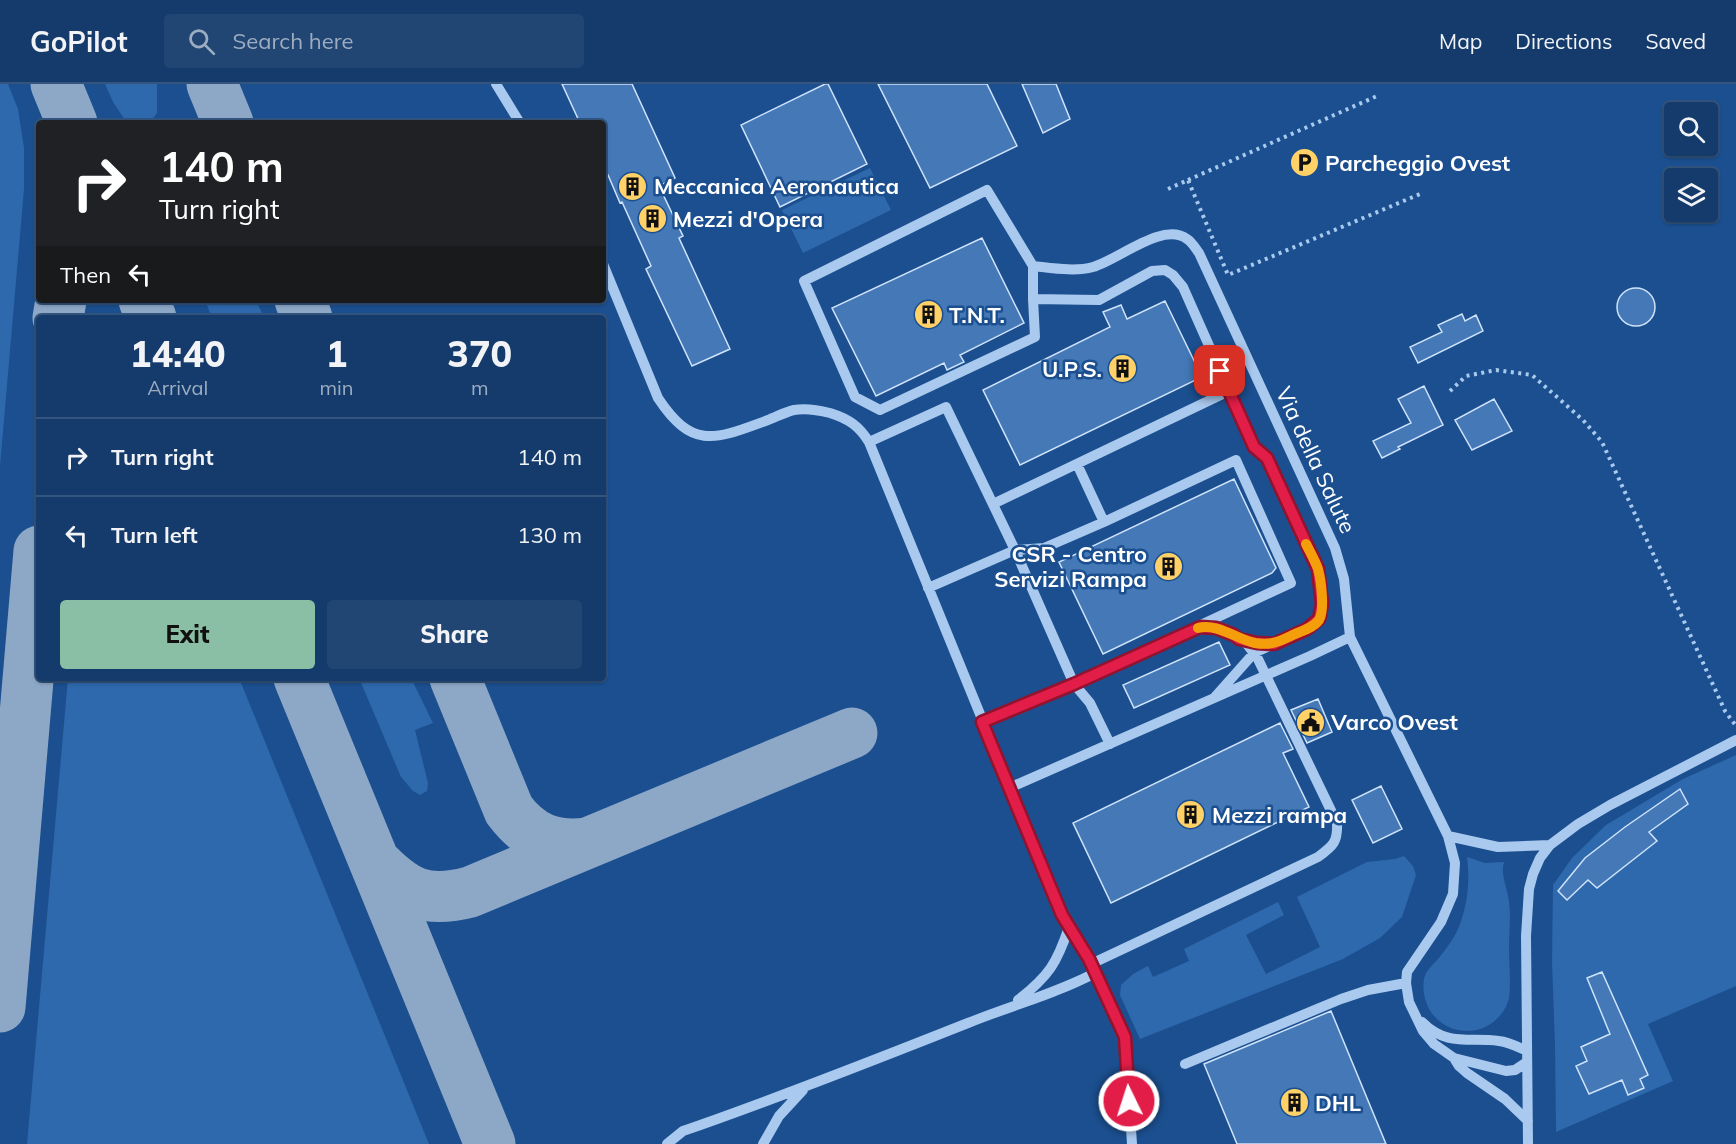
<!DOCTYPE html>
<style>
:root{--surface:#143b6b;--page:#214673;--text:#f1f3f6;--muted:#9dadc1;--line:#33557e;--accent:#8abfa5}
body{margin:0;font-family:Mulish,sans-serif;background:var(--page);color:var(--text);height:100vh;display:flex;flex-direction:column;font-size:22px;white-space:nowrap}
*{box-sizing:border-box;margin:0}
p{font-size:20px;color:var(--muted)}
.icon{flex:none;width:33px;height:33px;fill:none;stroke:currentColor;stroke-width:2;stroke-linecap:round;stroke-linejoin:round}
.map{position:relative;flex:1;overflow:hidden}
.sheet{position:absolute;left:36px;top:231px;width:570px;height:366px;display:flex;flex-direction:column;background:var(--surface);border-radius:6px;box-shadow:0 2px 4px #0004,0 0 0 2px var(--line)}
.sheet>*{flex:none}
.top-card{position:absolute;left:36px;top:36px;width:570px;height:183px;border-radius:6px;box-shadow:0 2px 4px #0004,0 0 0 2px var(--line);background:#202124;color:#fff;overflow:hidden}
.tools{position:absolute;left:1664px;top:18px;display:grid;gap:12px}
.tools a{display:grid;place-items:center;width:54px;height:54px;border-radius:6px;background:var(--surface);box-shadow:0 2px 4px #0004,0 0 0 2px var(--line);font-size:30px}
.pin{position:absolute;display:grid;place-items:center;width:51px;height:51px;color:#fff;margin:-26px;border-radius:12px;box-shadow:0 3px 9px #0006}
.me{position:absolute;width:66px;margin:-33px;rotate:356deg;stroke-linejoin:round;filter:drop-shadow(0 0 4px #0008)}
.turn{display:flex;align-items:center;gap:21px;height:126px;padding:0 24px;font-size:27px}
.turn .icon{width:78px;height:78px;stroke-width:2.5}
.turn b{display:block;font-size:42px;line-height:51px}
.then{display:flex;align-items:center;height:57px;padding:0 24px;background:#0003;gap:12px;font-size:22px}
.eta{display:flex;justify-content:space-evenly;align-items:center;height:102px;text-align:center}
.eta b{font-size:36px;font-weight:800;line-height:42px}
.primary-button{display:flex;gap:12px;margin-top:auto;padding:12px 24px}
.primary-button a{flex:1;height:69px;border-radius:6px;background:var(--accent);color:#111;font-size:24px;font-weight:800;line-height:69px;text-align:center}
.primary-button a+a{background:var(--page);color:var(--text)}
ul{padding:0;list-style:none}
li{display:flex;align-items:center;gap:18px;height:78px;padding:0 24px;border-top:2px solid var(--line)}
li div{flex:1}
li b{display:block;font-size:22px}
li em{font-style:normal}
header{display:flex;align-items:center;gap:36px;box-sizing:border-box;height:84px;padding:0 30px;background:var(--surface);border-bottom:2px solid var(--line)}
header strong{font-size:28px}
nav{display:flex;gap:33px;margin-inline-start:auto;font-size:21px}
.search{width:420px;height:54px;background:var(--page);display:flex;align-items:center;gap:15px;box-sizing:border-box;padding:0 21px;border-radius:6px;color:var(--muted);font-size:22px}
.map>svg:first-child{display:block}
.green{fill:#2e69ad}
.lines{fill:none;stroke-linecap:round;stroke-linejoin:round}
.taxiway{stroke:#8da7c7;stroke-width:51}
.building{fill:#4478b7;stroke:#cfe3fa;stroke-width:1.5}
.path{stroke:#a9c9ee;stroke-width:4;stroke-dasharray:3 4.5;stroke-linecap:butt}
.minor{stroke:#a9c9ee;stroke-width:10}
.route-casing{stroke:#92132f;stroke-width:15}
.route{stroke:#e11d48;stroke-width:10}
.slow{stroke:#f59e0b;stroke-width:10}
.labels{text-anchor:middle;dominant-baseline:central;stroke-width:5;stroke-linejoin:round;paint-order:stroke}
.poi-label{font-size:22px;font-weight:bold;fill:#fff;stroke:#1b4f8f;text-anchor:start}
.street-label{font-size:22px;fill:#fff;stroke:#1b4f8f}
</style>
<header>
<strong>GoPilot</strong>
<div class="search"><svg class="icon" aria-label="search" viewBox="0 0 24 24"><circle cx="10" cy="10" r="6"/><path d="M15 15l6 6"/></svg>Search here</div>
<nav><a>Map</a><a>Directions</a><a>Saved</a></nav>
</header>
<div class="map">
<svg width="1736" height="1060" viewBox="0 0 1736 1060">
<rect width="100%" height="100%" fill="#1b4f8f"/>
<path class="green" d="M0,0H8L18,25L24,64V105L0,382Z
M105,0H157V29L151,37L127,39L113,18Z
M870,84L891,126L803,169L782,126Z
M205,216H256L264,234H212Z
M68,594H239L429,1060H27Z
M359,594H410L412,596L433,639L415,646L428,699L427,707L420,711L413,707L401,693Z
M1736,671V902L1648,940L1673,997L1556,1048L1555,962L1552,878L1553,801L1572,774L1606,741L1683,695Z
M1404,772L1413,782L1416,791L1402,833L1380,854L1343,875L1140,955L1120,911L1121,901L1133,890L1148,882L1153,893L1189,877L1184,865L1278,818L1284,831L1246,851L1266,890L1320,863L1297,813L1367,778L1395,775Z
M1467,773L1485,779L1504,778C1500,791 1508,805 1509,818C1511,833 1509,849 1509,864C1509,878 1511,901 1509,914C1505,932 1488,946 1470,947C1455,947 1444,943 1434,932C1425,922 1420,902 1426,889C1429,884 1434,879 1438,875C1447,864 1455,853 1460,840C1468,818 1470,796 1467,773Z"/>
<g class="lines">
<path class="taxiway" d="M56,0L72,39
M212,0L228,39
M144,216L151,234
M300,216L307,234
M58,234L61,216
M299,594L490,1060
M455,594L509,726C530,754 553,763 587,759
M374,777C405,809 425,820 470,808L852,649
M0,923L39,467"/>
</g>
<path class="building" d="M562,0H632L675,94L659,102L683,152L679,154L730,265L692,282L646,185L651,182L622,118L620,119L608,91L603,93V39H580Z
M825,0H828L867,80L780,123L741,41Z
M878,0H987L1017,62L930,104Z
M1022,0H1056L1070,35L1043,49Z
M982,154L1024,239L960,271L964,278L947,286L944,279L876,312L832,224Z
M1617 223a19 19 0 1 1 38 0a19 19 0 1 1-38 0Z
M1165,217L1202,293L1020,381L983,306L1110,243L1103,228L1121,221L1127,235Z
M1462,230L1465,237L1476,231L1483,247L1418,279L1410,263L1442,248L1438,241Z
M1424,302L1443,341L1398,363L1400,365L1382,374L1373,357L1411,339L1398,315Z
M1494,315L1512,347L1472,366L1455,336Z
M1234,395L1276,484L1272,489L1103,570L1059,478Z
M1219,558L1230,581L1134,624L1123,601Z
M1318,615L1332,648L1307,659L1291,626Z
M1280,639L1293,665L1283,669L1309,723L1111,819L1073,739Z
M1381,702L1402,745L1373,759L1352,716Z
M1680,705L1688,720L1649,748L1657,757L1597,804L1588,796L1567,816L1558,807L1585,774L1625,743Z
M1602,888L1648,991L1640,995L1644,1004L1628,1011L1622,996L1589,1010L1576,982L1587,977L1581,963L1610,950L1587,894Z
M1331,927L1386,1060H1237L1204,980Z"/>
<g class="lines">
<path class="path" d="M1188,96L1377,12
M1168,105L1188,96L1228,191L1420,110
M1450,307L1466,292L1496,286L1532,291L1583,336L1602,358L1725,627L1736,642"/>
<path class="minor" d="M496,0L520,39
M603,180L658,314C693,367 716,355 768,336C776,333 785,328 794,326C806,324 818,326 830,329C849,335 859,342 869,358L1062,831L1089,875L1125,953L1132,1060
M1033,215L1035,253L880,326L855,313L804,197L987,106L1033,182
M869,358L946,323L1015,466L1074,600L1090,619L1110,660
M1077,380L1104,438
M993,420L1229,307
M928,504L1015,466L1044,464L1104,438L1236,376L1291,499L1074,600L982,638
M1201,543L1216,544L1245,556
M1214,614L1254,569L1307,545L1319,535L1321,528L1322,520L1318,485L1267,374L1254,363L1183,203L1173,191L1165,186L1152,187L1099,216L1033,215V182C1052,184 1075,188 1093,183C1118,176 1163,137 1187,155C1192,158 1196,165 1199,169L1335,464L1344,495L1350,553L1448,752L1455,779L1453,810L1441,838L1407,888L1406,899L1409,918L1423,947L1434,960L1454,974L1459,982L1467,989L1505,1015L1528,1037
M1009,704L1310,572L1350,553
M1448,752L1498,763L1550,761
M1091,880L1318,773C1333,762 1338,758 1337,739L1258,575L1247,560L1239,555
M1018,916C1049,892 1057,879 1069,843
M1422,938C1447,963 1469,953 1499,957C1509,958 1518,963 1527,967
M1454,974L1506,987L1515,986L1527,978
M1185,980L1341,915L1368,906L1406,899
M667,1060L683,1047C779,1014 874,976 968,939C1010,922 1055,910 1095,889
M763,1060L779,1032L803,1006
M1528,1060L1526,852L1529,805L1533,790L1540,774L1550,761L1578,740L1610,721L1736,656"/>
</g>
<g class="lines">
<defs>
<path id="route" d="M1129,1017L1125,953L1089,875L1062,831L982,638L1074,600L1200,543L1216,544L1234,551L1239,555L1257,559L1274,560L1307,545L1319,535L1322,520L1318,485L1267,374L1254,363L1220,287"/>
</defs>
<use href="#route" class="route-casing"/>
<use href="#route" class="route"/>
<path class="slow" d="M1198,544C1218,539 1236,555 1255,559C1272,562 1280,557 1295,550C1303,547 1314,543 1319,536C1325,526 1321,496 1318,485C1315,476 1310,468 1306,460"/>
</g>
<defs>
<symbol id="parking-disc" viewBox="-11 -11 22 22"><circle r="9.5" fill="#ffd166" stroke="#1b4f8f"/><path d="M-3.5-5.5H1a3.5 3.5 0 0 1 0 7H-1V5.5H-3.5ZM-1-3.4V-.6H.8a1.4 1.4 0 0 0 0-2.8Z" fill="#111"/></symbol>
<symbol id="building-disc" viewBox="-11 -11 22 22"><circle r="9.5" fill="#ffd166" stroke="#1b4f8f"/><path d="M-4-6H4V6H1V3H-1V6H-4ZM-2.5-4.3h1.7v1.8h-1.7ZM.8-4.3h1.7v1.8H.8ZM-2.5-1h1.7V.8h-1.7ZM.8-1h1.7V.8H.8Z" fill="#111"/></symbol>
<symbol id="civic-disc" viewBox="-11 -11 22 22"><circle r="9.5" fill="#ffd166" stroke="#1b4f8f"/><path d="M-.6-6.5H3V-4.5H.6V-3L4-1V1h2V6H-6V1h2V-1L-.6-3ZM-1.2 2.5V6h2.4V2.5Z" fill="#111"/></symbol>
</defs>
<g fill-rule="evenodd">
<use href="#parking-disc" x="1288" y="62" width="33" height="33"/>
<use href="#building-disc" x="616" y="86" width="33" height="33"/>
<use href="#building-disc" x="636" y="118" width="33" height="33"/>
<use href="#building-disc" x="912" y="214" width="33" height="33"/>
<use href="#building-disc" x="1106" y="268" width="33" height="33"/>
<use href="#building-disc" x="1152" y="466" width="33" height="33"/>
<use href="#civic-disc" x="1294" y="622" width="33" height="33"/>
<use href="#building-disc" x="1174" y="714" width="33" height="33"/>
<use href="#building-disc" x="1278" y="1002" width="33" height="33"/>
</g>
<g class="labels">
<g class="poi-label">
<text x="1325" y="79">Parcheggio Ovest</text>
<text x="654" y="102">Meccanica Aeronautica</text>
<text x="673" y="135">Mezzi d'Opera</text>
<text x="949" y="231">T.N.T.</text>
<text x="1102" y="285" text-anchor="end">U.P.S.</text>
<text x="1147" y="470" text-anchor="end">CSR - Centro<tspan x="1147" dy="25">Servizi Rampa</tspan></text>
<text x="1331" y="638">Varco Ovest</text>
<text x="1212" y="731">Mezzi rampa</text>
<text x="1315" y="1019">DHL</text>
</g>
<g class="street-label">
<text transform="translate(1316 376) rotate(65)">Via della Salute</text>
</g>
</g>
</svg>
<div class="tools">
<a><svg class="icon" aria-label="search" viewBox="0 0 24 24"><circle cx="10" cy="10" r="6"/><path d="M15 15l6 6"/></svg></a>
<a><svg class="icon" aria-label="layers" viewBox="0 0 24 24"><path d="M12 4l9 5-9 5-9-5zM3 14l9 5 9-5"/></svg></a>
</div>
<div class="pin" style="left:1220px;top:287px;background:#d93025"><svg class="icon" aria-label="arrive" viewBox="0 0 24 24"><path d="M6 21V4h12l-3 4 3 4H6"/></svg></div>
<svg class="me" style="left:1129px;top:1017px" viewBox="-20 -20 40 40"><circle r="17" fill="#e11d48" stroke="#fff" stroke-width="3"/><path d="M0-11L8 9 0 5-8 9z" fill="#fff"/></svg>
<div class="top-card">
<div class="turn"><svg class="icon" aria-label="right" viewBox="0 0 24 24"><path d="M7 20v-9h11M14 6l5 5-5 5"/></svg><div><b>140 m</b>Turn right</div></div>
<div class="then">Then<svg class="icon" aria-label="left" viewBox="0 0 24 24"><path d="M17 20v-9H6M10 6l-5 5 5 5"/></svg></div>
</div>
<section class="sheet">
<div class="eta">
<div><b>14:40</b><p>Arrival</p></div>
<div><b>1</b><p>min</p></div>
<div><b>370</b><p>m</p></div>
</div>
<ul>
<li><svg class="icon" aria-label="right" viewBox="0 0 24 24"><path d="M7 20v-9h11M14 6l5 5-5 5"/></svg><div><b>Turn right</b></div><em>140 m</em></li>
<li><svg class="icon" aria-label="left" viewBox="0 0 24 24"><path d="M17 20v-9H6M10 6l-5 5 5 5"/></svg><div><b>Turn left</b></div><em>130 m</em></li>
</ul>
<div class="primary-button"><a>Exit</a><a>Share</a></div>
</section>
</div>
